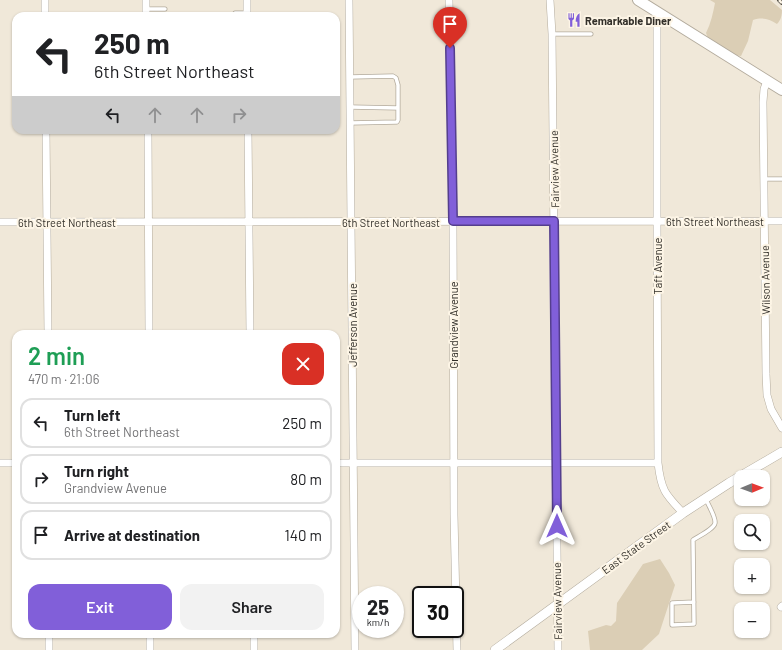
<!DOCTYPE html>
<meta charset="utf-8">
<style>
:root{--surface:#fff;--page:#f2f2f2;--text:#202124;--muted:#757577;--line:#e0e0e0;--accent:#815fd9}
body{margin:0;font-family:Barlow,sans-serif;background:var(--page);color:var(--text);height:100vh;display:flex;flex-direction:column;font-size:15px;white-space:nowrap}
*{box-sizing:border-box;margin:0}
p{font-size:13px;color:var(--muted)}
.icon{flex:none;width:22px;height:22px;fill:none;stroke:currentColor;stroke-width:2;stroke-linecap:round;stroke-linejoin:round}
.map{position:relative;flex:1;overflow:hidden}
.drawer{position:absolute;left:12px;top:330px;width:328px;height:308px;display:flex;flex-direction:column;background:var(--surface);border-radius:12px;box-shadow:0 1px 3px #0004}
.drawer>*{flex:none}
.top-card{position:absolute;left:12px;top:12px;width:328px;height:122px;border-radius:12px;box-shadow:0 1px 3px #0004;background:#fff;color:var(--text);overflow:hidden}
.needle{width:26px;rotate:89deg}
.buttons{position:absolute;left:734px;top:470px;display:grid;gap:8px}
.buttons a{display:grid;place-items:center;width:36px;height:36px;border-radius:8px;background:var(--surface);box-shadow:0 1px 3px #0004;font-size:20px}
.speed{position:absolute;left:352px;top:586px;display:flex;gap:8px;font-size:20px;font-weight:700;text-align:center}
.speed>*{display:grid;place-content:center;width:52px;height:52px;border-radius:50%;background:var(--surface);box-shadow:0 1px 3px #0004;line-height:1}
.speed small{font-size:10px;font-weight:400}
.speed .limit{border:2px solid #111;border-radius:6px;background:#fff;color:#111}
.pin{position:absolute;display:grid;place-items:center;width:34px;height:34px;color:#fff;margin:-41px -17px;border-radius:50% 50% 50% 0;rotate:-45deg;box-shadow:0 0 4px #0007}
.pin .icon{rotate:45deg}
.me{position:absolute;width:44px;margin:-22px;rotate:0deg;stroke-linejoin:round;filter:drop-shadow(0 0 3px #0008)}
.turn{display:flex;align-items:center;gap:14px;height:84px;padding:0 16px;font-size:18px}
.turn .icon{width:52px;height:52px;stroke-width:2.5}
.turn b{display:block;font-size:28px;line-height:34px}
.lanes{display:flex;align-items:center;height:38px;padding:0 16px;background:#0003;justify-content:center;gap:20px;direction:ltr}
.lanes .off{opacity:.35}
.round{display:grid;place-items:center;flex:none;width:42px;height:42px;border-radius:12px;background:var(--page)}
.headline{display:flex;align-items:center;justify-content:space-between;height:68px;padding:0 16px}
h1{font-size:24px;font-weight:600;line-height:30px;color:#1e9e55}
.primary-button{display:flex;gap:8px;margin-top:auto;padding:8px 16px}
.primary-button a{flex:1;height:46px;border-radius:12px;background:var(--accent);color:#fff;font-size:16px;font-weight:600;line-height:46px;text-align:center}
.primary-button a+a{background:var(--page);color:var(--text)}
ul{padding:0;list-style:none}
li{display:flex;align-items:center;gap:12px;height:50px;margin:0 8px 6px;padding:0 8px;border:2px solid var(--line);border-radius:12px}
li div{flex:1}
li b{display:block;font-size:15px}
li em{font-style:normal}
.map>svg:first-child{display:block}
.green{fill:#dbceb5}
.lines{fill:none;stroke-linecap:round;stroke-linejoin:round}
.service-casing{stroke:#b3ab9d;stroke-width:5}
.minor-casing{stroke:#b3ab9d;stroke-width:8}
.tertiary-casing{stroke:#b3ab9d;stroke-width:10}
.secondary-casing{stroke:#b3ab9d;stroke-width:12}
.service{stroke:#fff;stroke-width:3.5}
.minor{stroke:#fff;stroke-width:7}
.tertiary{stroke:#fff;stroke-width:9}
.secondary{stroke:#fff;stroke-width:10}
.rail-casing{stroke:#504d45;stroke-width:4}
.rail{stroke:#fdf5e6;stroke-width:2.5;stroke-dasharray:8;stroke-linecap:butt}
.route-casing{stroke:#543e8d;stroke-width:10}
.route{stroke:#815fd9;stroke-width:7}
.labels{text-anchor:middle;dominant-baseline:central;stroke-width:4;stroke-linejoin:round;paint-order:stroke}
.poi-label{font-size:11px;font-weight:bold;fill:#322f29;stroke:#fdf5e6;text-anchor:start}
.street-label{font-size:11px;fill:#322f29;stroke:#fdf5e6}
</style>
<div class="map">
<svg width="782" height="650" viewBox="0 0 782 650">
<rect width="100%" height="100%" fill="#f0e8d9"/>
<path class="green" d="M710,0H770L782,10C782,15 781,20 777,24C769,19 763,17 753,20L748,41L741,56L733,55L708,38L706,33C711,23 713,13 715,3Z
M660,559L669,573L675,585L659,634L642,650H590L588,631L606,625L611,626L616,621L617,603L643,564Z"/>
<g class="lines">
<defs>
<path id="service" d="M146,9H165
M235,13H247
M552,34H591
M350,77L393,76L396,78L398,85V108L350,107
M350,123L397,122L398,120V108
M764,179H782
M694,602L672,603V625L694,624L693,540C699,536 714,529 715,523C716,517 708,505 706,499"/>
<path id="minor" d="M45,0V16
M146,0V16
M247,0V16
M349,0L351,222L355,650
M449,0L453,221L454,515L457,650
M550,0L552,34L558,650
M657,12V221L658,463C661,490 665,494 683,513
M767,81L764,89L763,102L766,374L767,395L771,409L782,428
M46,130L48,334
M148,130L149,334
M248,130L250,334
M0,222L782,221
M0,463H16
M336,463H658
M781,607L782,606
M49,634V650
M150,634V650
M254,634V650"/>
<path id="tertiary" d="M495,650L683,513L729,483L782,452"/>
<path id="secondary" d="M638,0L782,90"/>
</defs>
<use href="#service" class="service-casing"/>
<use href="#minor" class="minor-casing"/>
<use href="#tertiary" class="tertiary-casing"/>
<use href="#secondary" class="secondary-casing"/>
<use href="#service" class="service"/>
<use href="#minor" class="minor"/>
<use href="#tertiary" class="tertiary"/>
<use href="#secondary" class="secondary"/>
<defs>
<path id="rail" d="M779,0L782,3"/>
</defs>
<use href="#rail" class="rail-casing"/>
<use href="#rail" class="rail"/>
</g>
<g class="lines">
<defs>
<path id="route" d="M450,48L453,221H554L557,526"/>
</defs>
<use href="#route" class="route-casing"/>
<use href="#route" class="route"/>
</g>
<defs>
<symbol id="restaurant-bare" viewBox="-9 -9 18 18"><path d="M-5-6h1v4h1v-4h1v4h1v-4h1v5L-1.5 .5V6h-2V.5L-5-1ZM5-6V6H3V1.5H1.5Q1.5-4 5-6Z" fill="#815fd9" stroke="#fdf5e6" stroke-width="2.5" paint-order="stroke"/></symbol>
</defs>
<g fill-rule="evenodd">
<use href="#restaurant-bare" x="564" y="10" width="20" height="20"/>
</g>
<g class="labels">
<g class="poi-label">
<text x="585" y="20">Remarkable Diner</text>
</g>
<g class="street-label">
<text transform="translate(554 169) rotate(-91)">Fairview Avenue</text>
<text x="715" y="221">6th Street Northeast</text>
<text x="67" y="222">6th Street Northeast</text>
<text x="391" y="222">6th Street Northeast</text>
<text transform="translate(657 266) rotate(-90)">Taft Avenue</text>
<text transform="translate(765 280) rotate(-91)">Wilson Avenue</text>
<text transform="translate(352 325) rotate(-90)">Jefferson Avenue</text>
<text transform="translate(453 325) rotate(-90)">Grandview Avenue</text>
<text transform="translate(636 547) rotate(-36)">East State Street</text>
<text transform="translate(557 601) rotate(-91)">Fairview Avenue</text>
</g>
</g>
</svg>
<div class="buttons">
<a><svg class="needle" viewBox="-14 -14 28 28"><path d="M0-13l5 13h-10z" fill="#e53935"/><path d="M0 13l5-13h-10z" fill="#757577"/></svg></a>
<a><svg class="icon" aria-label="search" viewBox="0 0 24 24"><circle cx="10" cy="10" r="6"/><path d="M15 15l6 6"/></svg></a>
<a>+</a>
<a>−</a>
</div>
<div class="speed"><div>25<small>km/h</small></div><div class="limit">30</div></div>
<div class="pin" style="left:450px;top:48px;background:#d93025"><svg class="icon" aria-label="arrive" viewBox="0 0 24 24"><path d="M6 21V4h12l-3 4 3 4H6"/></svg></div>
<svg class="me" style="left:557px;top:526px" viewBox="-20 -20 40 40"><path d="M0-17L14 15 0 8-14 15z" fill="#815fd9" stroke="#fff" stroke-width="4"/></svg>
<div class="top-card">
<div class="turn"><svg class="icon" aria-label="left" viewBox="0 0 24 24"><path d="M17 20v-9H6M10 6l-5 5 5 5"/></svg><div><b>250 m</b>6th Street Northeast</div></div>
<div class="lanes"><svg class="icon" aria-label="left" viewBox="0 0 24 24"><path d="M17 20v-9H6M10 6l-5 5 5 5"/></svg><svg class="icon off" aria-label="ahead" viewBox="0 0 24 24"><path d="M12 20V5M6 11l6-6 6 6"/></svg><svg class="icon off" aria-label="ahead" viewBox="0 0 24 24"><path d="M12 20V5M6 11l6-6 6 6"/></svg><svg class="icon off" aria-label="right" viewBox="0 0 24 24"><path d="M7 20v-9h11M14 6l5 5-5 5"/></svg></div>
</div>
<section class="drawer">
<div class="headline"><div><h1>2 min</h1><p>470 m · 21:06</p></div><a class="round" style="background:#d93025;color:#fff"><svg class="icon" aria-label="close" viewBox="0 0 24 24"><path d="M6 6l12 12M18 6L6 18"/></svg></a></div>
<ul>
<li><svg class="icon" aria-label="left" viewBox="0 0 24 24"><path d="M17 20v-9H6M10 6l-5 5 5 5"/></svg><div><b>Turn left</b><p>6th Street Northeast</p></div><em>250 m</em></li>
<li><svg class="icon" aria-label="right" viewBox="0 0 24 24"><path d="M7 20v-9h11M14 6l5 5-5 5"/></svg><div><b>Turn right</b><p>Grandview Avenue</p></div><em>80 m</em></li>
<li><svg class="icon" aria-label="arrive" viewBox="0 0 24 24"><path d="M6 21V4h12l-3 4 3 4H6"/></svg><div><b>Arrive at destination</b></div><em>140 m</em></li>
</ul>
<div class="primary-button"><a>Exit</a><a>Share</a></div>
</section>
</div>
